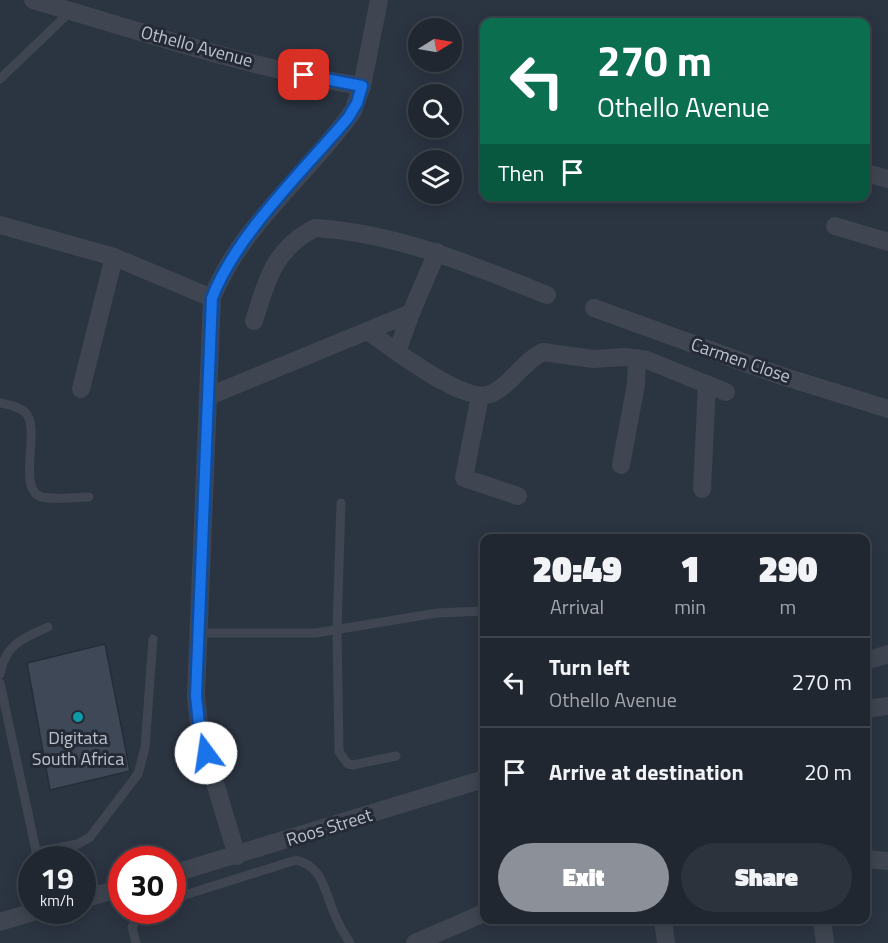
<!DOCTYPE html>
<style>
:root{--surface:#202731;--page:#2d333d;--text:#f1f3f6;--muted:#a2a5ab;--line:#3d444d;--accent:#8c9099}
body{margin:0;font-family:"Titillium Web",sans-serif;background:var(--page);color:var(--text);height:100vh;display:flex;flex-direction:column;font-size:22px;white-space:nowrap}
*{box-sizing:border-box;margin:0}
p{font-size:20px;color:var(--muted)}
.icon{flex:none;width:33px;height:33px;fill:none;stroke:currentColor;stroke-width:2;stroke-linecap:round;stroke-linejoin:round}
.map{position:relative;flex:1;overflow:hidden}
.drawer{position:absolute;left:480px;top:534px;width:390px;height:390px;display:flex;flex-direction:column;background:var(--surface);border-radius:12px;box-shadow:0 3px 15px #0003,0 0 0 2px var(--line)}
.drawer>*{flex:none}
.hud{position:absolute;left:480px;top:18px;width:390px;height:183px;border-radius:12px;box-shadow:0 3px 15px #0003,0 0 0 2px var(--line);background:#0b6e4f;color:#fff;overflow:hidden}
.needle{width:39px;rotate:79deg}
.fabs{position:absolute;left:408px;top:18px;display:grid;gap:12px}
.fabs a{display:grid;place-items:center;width:54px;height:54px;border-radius:50%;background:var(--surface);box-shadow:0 3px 15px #0003,0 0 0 2px var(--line);font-size:30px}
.speed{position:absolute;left:18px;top:846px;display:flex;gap:12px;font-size:30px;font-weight:700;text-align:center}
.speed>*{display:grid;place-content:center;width:78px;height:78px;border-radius:50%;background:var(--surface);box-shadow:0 3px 15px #0003,0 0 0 2px var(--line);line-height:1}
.speed small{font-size:15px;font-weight:400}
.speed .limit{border:9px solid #d22;background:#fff;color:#111}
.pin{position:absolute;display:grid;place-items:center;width:51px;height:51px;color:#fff;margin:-26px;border-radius:12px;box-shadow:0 3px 9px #0006}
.me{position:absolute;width:66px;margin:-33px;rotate:346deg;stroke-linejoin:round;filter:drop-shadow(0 0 4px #0008)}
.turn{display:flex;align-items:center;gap:21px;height:126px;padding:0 18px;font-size:27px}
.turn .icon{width:78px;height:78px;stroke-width:2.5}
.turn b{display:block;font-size:42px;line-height:51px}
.then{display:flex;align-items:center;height:57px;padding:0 18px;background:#0003;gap:12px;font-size:22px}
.eta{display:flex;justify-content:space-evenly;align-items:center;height:102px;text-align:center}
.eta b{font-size:36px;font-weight:800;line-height:42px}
.button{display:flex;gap:12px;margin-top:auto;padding:12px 18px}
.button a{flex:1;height:69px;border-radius:36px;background:var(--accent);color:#fff;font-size:24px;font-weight:800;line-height:69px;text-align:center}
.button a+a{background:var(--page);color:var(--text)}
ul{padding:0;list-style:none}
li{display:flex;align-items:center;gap:18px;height:90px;padding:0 18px;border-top:2px solid var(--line)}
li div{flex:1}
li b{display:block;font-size:22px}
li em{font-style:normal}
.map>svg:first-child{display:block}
.building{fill:#3e4856;stroke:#262d38;stroke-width:1.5}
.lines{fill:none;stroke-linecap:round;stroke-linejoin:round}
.service{stroke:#3f4651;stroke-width:9}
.minor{stroke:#3f4651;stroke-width:18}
.route-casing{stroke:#114b97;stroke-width:15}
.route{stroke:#1a73e8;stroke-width:10}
.culture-dot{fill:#0f9aa8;stroke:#242b37;stroke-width:2}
.labels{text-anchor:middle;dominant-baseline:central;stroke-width:6;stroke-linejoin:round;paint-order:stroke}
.street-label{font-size:18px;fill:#bcc1cb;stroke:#242b37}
.poi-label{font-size:18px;fill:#bcc1cb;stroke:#242b37}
</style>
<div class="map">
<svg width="888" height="943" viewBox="0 0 888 943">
<rect width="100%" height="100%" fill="#2b3441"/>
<path class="building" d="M105,644L130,771L50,790L27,663Z"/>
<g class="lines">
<path class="service" d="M0,79L71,11
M0,403C9,405 19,406 26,413C41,430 16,490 42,497C56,500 74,497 89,497
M341,503L337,630L339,752L348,764L353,765L396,756
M199,633H316L437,613L484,611
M0,674C5,645 23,638 48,627
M0,683L38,860
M36,852L78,844L90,837L138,774L145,748L153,639
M172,899L296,860C324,867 324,891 334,913C338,923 344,934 350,943
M136,943L132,927L141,910"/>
<path class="minor" d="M33,0C141,31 251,69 362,86
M866,173L888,179
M0,225L114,257L212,298
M835,226L888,242
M594,308L779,375L888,409
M254,321C267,280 274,249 315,228C396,233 472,265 547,295
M368,331C390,347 467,407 493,393C513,383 523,361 543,352L593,359L625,357L647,360L726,392
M397,352L411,313
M81,389L114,257
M209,396L411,313L437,252
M480,396L464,478L518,496
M621,465L636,384L637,358
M702,489L707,384
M866,661L888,654
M866,709L888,706
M237,856L200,733L196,696L212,298C241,225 308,175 353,111L362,86L379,0
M866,859L888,861
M172,874L484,779
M82,899L122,888
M663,920L666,943
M822,920L825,943
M0,922L40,910
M415,943L484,913"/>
</g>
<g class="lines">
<defs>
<path id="route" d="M206,753L200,733L196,696L212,298C236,235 303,171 348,118L357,103L362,86L304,75"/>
</defs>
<use href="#route" class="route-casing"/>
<use href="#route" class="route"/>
</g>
<circle class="culture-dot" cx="78" cy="717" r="6"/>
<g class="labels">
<g class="street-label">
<text transform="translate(197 46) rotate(15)">Othello Avenue</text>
<text transform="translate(741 360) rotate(19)">Carmen Close</text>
<text transform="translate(329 827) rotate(-17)">Roos Street</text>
</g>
<g class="poi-label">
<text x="78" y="737">Digitata<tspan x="78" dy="21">South Africa</tspan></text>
</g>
</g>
</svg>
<div class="fabs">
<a><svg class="needle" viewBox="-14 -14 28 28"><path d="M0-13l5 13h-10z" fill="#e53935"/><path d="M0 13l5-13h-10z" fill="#a2a5ab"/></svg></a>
<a><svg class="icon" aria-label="search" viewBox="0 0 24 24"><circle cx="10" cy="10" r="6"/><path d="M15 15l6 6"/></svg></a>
<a><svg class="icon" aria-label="layers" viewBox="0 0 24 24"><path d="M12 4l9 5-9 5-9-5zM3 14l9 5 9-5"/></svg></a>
</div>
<div class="speed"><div>19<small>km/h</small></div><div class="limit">30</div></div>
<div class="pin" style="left:304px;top:75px;background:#d93025"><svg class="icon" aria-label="arrive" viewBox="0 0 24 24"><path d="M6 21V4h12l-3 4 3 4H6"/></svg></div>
<svg class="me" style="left:206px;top:753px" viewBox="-20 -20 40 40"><circle r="19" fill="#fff"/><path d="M0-13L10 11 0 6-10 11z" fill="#1a73e8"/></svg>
<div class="hud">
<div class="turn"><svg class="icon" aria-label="left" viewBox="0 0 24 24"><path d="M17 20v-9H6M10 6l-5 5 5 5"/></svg><div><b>270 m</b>Othello Avenue</div></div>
<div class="then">Then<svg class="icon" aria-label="arrive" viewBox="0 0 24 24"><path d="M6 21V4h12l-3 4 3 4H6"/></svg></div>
</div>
<section class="drawer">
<div class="eta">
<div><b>20:49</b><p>Arrival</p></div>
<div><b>1</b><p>min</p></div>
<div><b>290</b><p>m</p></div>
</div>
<ul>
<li><svg class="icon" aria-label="left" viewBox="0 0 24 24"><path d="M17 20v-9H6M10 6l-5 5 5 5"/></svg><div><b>Turn left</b><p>Othello Avenue</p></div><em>270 m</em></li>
<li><svg class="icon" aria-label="arrive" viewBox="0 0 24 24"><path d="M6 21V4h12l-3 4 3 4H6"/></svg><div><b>Arrive at destination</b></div><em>20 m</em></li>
</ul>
<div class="button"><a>Exit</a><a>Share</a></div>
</section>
</div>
